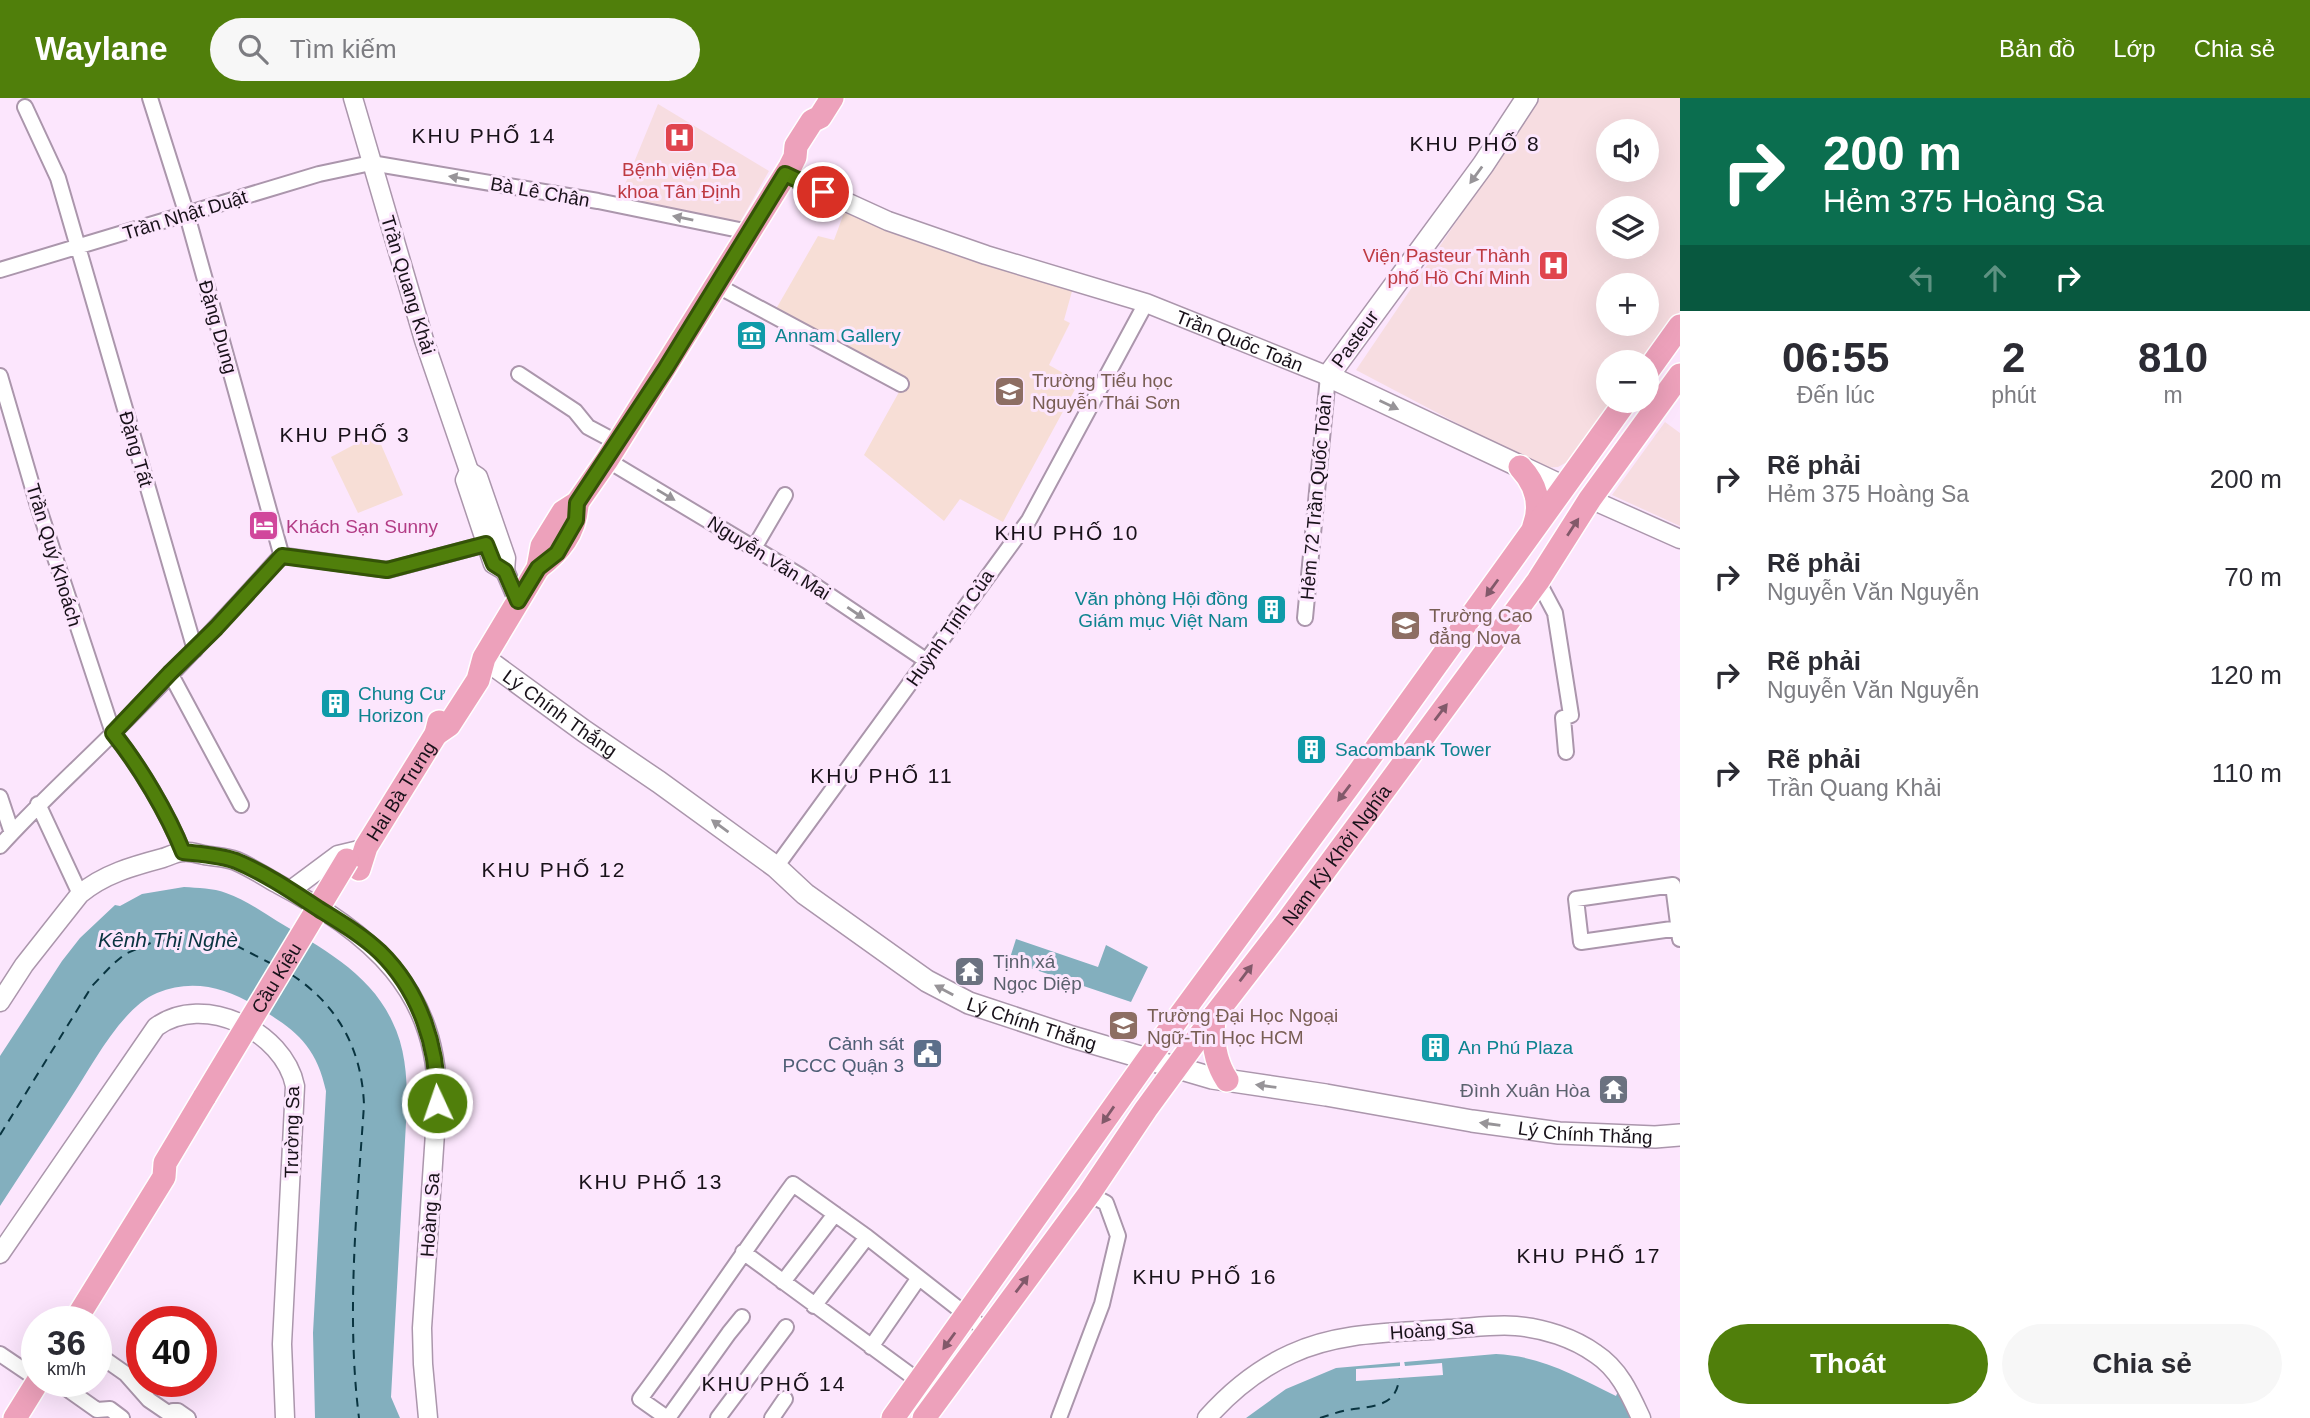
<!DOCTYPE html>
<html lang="vi">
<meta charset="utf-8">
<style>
:root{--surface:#fff;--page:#f7f7f7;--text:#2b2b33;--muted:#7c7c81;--accent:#507f0b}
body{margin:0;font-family:Arial,sans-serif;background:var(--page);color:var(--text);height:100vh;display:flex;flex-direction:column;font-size:26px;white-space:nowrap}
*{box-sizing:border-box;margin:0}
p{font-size:23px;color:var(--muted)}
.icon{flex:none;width:38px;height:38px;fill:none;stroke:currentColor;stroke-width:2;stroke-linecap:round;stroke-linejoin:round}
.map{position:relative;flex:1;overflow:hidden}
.sheet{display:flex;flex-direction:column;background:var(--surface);width:630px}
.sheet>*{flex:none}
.banner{background:#0b6e4f;color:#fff;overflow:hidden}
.fabs{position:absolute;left:1596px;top:21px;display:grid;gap:14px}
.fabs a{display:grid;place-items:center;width:63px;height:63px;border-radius:50%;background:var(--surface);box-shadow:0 7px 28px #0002;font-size:35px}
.speed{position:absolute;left:21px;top:1208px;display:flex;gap:14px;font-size:35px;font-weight:700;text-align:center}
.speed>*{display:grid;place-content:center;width:91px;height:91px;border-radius:50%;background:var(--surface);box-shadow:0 7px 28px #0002;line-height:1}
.speed small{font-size:18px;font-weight:400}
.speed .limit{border:10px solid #d22;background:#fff;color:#111}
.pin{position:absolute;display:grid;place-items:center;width:60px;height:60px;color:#fff;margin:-30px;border:4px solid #fff;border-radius:50%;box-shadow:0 2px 7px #0007}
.me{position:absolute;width:77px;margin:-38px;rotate:357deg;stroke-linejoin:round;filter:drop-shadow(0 0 5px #0008)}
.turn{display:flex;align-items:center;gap:24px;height:147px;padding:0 28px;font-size:32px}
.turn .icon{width:91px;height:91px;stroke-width:2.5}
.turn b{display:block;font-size:49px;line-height:60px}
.lanes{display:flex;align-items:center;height:66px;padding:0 28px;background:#0003;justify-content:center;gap:35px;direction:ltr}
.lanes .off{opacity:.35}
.eta{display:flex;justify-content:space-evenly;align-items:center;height:119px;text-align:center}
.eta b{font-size:42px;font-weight:700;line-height:49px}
.button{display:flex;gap:14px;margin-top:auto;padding:14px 28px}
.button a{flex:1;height:80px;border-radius:42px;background:var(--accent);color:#fff;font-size:28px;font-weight:700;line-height:80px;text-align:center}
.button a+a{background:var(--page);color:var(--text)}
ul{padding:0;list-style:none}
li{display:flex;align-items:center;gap:21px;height:98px;padding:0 28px}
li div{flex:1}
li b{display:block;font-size:26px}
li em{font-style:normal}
header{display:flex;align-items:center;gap:42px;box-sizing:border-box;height:98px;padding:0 35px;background:var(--accent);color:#fff}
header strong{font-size:33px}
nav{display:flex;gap:38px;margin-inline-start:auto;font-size:24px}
.search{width:490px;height:63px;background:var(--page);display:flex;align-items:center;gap:18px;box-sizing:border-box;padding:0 24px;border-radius:38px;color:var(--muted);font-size:26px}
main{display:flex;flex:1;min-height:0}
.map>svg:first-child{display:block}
.education{fill:#f7ded6}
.medical{fill:#f7dde1;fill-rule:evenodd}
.water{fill:#83afbe}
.pier{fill:#fce6fd}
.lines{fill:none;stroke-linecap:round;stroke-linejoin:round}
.ferry{stroke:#093440;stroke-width:2;stroke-dasharray:9 7;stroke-linecap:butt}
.minor-casing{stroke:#ab96ac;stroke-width:18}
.tertiary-casing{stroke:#ab96ac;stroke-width:21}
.secondary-casing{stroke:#ab96ac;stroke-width:24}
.primary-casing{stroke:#fff;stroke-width:26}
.minor{stroke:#fff;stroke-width:14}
.tertiary{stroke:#fff;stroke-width:18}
.secondary{stroke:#fff;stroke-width:21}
.primary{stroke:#eda1bb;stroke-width:23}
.primary-bridge-casing{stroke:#fff;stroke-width:26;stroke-linecap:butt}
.primary-bridge{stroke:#eda1bb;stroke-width:23}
.oneway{fill:#979498}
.oneway2{fill:#82596a}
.route-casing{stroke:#345307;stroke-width:18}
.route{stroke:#507f0b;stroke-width:12}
.labels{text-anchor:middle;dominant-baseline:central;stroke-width:6;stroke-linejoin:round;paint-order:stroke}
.health-label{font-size:19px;fill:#be3a42;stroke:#fce6fd}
.street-label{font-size:19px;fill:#181119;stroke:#fce6fd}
.culture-label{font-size:19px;fill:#0d838f;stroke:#fce6fd;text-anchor:start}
.education-label{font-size:19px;fill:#785e54;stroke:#fce6fd;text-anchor:start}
.hotel-label{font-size:19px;fill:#b23c85;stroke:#fce6fd;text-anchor:start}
.worship-label{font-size:19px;fill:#5b616d;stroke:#fce6fd;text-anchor:start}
.service-label{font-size:19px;fill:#4e5e75;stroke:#fce6fd;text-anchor:end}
.neighbourhood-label{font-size:21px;letter-spacing:2px;fill:#181119;stroke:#fce6fd}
.water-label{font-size:21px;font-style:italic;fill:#093440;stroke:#fce6fd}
</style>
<header>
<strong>Waylane</strong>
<div class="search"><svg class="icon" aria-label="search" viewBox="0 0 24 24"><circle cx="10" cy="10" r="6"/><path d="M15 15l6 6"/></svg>Tìm kiếm</div>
<nav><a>Bản đồ</a><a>Lớp</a><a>Chia sẻ</a></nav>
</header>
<main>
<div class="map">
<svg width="1680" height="1320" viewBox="0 0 1680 1320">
<rect width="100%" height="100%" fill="#fce6fd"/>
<path class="education" d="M844,115L1074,186L1064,222L1070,225L1049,267L1079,284L1003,424L960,401L944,423L864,357L904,285L776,211L818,138L834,142Z
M376,335L403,397L358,415L331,359Z"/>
<path class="medical" d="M1540,0H1680V213L1645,264H1608V303H1618L1580,357L1558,369L1542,370L1356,272ZM1608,33H1647V72H1608ZM1608,110H1647V149H1608ZM1608,187H1647V226H1608Z
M658,6L769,73L739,126L619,101Z
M1665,324L1680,335V428L1612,397Z"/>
<path class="water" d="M184,789C198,790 213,790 226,795C244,801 261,813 277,823C320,849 370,875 392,923C405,949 407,977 407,1006L391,1299L400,1320H315L313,1235L326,993C316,946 293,930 254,907C224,889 191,881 157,895C121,910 92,968 70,1001C47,1037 23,1072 0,1108V958L62,863L80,840L115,807L120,808L142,796Z
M1016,841L1098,869L1106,847L1148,869L1131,904L1009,863Z
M1496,1256C1541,1258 1576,1278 1616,1298L1619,1291L1631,1320H1246L1286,1291L1336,1270Z"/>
<path class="pier" d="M1400,1263H1404L1405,1268L1442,1265L1443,1277L1356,1283V1271L1400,1268Z"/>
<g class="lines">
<path class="ferry" d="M292,877C338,907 362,952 364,1007C357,1110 346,1216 359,1320
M0,1037L92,888L113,866L125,856L153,844L195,838L235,847L272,866
M1320,1320C1329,1317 1338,1314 1347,1312C1370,1308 1397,1310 1399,1280"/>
<defs>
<path id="minor" d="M150,0L187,117L282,459
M25,9L58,80L195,552
M0,172L319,76L371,65L598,103L749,134
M718,188L901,286
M519,276L575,313L588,329L618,345
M0,278L38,408L113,635C140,669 167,714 183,754
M607,362L799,477L927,563
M754,450L785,397
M1538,483L1555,515L1571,617L1563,620L1566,654
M1305,520L1328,278
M170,575L241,707
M0,699L12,735
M38,706L80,796
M0,748C36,708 75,673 113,635C170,579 225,520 278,461L286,458L388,472L486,446
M776,769L1029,422L1146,205
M1679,830L1581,844L1576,801L1673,787L1680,841
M867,1139L987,1233
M743,1154L920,1284
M783,1184L835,1116
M871,1249L918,1181
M96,1255L126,1276L149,1302L171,1317L173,1313H178L188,1320
M0,1256L37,1281
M56,1283L97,1312L110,1311L122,1320
M667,1320L640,1301C693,1230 741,1157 793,1086L867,1139L814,1208
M668,1320L729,1235L742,1219
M718,1320L786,1229
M772,1320L785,1301
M1059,1320L1102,1206L1118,1138L1106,1105L1089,1096"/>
<g id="tertiary">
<path d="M353,0L424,242L469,373L465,382L493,466L505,473"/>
<path id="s1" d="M785,76L888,123L986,157L1146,205L1328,278"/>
<path d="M469,373L478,379L506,460L505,473L518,503"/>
<path d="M1590,401L1680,441"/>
<path d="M291,792L338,757L359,752"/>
<path d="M0,904L24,867L80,796C104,776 133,768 163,760C169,758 177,754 183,754C190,753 198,756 204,757C214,759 226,759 236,763C250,769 264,778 278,786C370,835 440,892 437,1005L422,1230L423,1266L428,1320"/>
<path d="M0,1156L156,929C203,894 284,933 295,988L282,1246L285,1320"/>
<path d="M1207,1320C1231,1293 1258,1271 1291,1256C1340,1233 1395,1235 1448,1231C1470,1230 1494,1226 1516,1228C1543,1230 1574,1240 1596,1256C1619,1271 1630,1296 1641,1320"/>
</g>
<g id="secondary">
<path d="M1527,0L1483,67L1328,278L1564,389"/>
<path id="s2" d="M484,560L584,633L659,684L776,769L805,796L903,866L927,883L969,905L1069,938L1212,980L1326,997L1472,1023L1559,1035L1655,1039L1680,1037"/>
</g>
<g id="primary">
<path d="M1647,274L1680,228"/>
<path d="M1520,369C1536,386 1542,406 1534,428"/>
<path d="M538,470C560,453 575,435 577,407"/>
<path d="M436,636L449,627L478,582L484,560L538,470L542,448L563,414L577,405L607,362L790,69L795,59L796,48L812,23L820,19L832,0"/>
<path id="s3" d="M359,771L366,749L436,636L439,624"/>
<path d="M1214,918C1212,940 1215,964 1227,982"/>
<path d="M75,1223L164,1079L165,1065L205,998"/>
<path d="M15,1320L38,1283"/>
<path d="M893,1320L1148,961L1357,677L1626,303"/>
<path id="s4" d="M924,1320L1089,1096L1146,1011L1214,918L1286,825L1538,483L1590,401L1680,277"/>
</g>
</defs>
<use href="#minor" class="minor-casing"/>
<use href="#tertiary" class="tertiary-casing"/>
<use href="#secondary" class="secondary-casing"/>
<use href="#primary" class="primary-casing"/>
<use href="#minor" class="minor"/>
<use href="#tertiary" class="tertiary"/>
<use href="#secondary" class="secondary"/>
<use href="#primary" class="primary"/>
<defs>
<g id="primary-bridge">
<path id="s5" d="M205,998L347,762"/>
</g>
</defs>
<use href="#primary-bridge" class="primary-bridge-casing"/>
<use href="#primary-bridge" class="primary-bridge"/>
</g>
<defs><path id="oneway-solid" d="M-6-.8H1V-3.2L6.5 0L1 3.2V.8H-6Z" transform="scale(1.75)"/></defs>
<g class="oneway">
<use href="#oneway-solid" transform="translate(1476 77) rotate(126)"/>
<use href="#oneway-solid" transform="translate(459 80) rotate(-170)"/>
<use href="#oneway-solid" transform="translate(683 120) rotate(-169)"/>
<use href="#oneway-solid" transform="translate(1389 307) rotate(25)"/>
<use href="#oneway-solid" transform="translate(666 397) rotate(31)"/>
<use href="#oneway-solid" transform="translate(856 515) rotate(34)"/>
<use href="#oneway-solid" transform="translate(720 728) rotate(-144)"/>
<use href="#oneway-solid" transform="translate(944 892) rotate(-152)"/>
<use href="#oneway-solid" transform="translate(1266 988) rotate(-172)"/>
<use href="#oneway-solid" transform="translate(1490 1026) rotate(-172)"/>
</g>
<g class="oneway2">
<use href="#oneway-solid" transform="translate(1573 429) rotate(-57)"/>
<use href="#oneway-solid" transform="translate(1492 490) rotate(126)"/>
<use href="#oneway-solid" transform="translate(1441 614) rotate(-53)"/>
<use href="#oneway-solid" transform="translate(1344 695) rotate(127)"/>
<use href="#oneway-solid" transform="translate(1246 875) rotate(-53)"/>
<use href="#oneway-solid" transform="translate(1108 1017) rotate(125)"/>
<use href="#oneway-solid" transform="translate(1022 1186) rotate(-53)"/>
<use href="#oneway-solid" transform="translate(949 1243) rotate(126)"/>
</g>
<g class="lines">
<defs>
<path id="route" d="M437,1005C439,951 420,893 380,854C362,837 340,824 319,811C293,794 265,775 236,763C220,757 200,756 183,754C168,716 139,667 113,635L170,575L216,530L282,458L387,472L486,446L494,466L505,473L518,503L538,470L557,455L576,422L577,405L666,270L785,76L823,94"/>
</defs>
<use href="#route" class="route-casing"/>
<use href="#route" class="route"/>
</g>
<defs>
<symbol id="hospital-square" viewBox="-11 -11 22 22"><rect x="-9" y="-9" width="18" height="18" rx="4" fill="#e0444e" stroke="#fce6fd"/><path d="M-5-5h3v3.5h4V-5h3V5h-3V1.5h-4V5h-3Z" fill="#fff"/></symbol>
<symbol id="museum-square" viewBox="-11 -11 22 22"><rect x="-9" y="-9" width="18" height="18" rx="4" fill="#0f9aa8" stroke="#fce6fd"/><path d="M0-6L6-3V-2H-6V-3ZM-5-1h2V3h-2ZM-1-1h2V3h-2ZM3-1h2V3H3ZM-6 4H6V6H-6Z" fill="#fff"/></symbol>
<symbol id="school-square" viewBox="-11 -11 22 22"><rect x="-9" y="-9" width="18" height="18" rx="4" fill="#8d6e63" stroke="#fce6fd"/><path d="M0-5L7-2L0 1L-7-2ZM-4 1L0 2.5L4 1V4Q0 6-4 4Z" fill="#fff"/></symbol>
<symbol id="hotel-square" viewBox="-11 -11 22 22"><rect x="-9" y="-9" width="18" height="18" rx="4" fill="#d1479c" stroke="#fce6fd"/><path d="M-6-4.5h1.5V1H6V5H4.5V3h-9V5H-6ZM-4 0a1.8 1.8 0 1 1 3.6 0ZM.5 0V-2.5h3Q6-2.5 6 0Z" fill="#fff"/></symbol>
<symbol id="building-square" viewBox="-11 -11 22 22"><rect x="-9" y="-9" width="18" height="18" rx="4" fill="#0f9aa8" stroke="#fce6fd"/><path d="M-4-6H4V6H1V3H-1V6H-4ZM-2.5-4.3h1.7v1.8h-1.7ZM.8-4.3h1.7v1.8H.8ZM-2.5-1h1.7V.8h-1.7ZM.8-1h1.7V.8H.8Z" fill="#fff"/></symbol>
<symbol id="university-square" viewBox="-11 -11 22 22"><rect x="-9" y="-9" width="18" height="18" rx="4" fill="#8d6e63" stroke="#fce6fd"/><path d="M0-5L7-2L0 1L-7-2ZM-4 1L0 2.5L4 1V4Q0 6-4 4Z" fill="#fff"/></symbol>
<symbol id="temple-square" viewBox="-11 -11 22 22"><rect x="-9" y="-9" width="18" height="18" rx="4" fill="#6b7280" stroke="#fce6fd"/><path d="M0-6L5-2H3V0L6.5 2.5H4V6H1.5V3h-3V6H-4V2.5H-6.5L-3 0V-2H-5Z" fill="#fff"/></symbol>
<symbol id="civic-square" viewBox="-11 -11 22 22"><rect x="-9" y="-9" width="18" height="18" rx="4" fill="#5c6f8a" stroke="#fce6fd"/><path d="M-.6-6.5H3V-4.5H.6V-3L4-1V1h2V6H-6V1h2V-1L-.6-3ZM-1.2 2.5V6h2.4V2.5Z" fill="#fff"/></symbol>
</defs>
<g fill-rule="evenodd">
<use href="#hospital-square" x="662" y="22" width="35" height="35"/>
<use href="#hospital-square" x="1536" y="150" width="35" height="35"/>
<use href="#museum-square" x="734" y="220" width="35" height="35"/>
<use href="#school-square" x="992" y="276" width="35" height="35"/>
<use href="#hotel-square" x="246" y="410" width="35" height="35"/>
<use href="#building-square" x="1254" y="494" width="35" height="35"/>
<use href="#university-square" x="1388" y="510" width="35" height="35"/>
<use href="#building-square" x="318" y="588" width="35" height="35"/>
<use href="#building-square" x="1294" y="634" width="35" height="35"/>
<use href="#temple-square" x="952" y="856" width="35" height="35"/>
<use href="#university-square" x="1106" y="910" width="35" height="35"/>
<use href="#building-square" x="1418" y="932" width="35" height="35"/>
<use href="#civic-square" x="910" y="938" width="35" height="35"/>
<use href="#temple-square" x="1596" y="974" width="35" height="35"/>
</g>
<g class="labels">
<g class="health-label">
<text x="679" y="71">Bệnh viện Đa<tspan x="679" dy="22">khoa Tân Định</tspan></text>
<text x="1530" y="157" text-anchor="end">Viện Pasteur Thành<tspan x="1530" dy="22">phố Hồ Chí Minh</tspan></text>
</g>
<g class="street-label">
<text transform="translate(540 94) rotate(10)">Bà Lê Chân</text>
<text transform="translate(185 117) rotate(-17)">Trần Nhật Duật</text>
<text transform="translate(408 187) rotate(73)">Trần Quang Khải</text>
<text transform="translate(218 229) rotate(74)">Đặng Dung</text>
<text transform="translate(1355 241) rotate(-54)">Pasteur</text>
<text stroke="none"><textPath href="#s1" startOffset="485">Trần Quốc Toản</textPath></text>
<text transform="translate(136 351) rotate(74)">Ðặng Tất</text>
<text transform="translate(1316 399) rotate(-85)">Hẻm 72 Trần Quốc Toản</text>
<text transform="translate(54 457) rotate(73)">Trần Quý Khoách</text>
<text transform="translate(769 460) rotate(32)">Nguyễn Văn Mai</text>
<text transform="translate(950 530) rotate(-55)">Huỳnh Tịnh Của</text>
<text stroke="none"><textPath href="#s2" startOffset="94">Lý Chính Thắng</textPath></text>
<text stroke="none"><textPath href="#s3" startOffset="89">Hai Bà Trưng</textPath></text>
<text stroke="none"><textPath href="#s4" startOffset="698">Nam Kỳ Khởi Nghĩa</textPath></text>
<text stroke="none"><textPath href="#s5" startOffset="138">Cầu Kiệu</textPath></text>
<text stroke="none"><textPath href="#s2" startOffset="662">Lý Chính Thắng</textPath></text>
<text stroke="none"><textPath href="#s2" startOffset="1228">Lý Chính Thắng</textPath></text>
<text transform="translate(292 1034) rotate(-89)">Trường Sa</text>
<text transform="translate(430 1117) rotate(-86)">Hoàng Sa</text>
<text transform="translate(1432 1232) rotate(-4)">Hoàng Sa</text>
</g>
<g class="culture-label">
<text x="775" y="237">Annam Gallery</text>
<text x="1248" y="500" text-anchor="end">Văn phòng Hội đồng<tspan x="1248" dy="22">Giám mục Việt Nam</tspan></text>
<text x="358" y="595">Chung Cư<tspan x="358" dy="22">Horizon</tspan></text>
<text x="1335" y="651">Sacombank Tower</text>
<text x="1458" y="949">An Phú Plaza</text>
</g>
<g class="education-label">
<text x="1032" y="282">Trường Tiểu học<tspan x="1032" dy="22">Nguyễn Thái Sơn</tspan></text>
<text x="1429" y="517">Trường Cao<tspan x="1429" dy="22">đẳng Nova</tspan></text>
<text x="1147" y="917">Trường Đại Học Ngoại<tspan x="1147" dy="22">Ngữ-Tin Học HCM</tspan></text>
</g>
<g class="hotel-label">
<text x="286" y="428">Khách Sạn Sunny</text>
</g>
<g class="worship-label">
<text x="993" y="863">Tịnh xá<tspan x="993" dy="22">Ngọc Diệp</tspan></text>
<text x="1590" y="992" text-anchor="end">Đình Xuân Hòa</text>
</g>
<g class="service-label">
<text x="904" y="945">Cảnh sát<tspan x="904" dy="22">PCCC Quận 3</tspan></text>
</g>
<g class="neighbourhood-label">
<text x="484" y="37">KHU PHỐ 14</text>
<text x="1475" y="45">KHU PHỐ 8</text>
<text x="345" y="336">KHU PHỐ 3</text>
<text x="1067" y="434">KHU PHỐ 10</text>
<text x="882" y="677">KHU PHỐ 11</text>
<text x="554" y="771">KHU PHỐ 12</text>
<text x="651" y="1083">KHU PHỐ 13</text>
<text x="1589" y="1157">KHU PHỐ 17</text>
<text x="1205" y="1178">KHU PHỐ 16</text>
<text x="774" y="1285">KHU PHỐ 14</text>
</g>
<g class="water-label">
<text x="168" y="841">Kênh Thị Nghè</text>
</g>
</g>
</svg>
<div class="fabs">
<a><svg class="icon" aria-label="sound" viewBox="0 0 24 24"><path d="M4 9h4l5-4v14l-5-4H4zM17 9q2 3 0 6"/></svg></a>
<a><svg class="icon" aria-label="layers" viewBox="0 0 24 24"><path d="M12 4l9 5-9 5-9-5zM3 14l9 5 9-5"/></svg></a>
<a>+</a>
<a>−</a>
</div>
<div class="speed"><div>36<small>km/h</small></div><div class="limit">40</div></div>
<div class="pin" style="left:823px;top:94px;background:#d93025"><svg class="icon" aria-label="arrive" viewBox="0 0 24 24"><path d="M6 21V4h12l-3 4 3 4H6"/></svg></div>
<svg class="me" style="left:437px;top:1005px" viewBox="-20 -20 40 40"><circle r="17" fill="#507f0b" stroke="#fff" stroke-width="3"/><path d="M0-11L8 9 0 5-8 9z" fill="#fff"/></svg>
</div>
<section class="sheet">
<div class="banner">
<div class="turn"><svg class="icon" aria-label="right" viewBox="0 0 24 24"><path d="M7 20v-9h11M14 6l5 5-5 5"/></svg><div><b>200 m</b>Hẻm 375 Hoàng Sa</div></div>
<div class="lanes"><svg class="icon off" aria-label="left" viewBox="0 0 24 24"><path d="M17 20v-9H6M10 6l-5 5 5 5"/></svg><svg class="icon off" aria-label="ahead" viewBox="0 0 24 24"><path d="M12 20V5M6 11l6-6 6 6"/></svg><svg class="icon" aria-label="right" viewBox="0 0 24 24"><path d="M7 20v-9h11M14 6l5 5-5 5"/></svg></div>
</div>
<div class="eta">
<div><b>06:55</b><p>Đến lúc</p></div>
<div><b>2</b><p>phút</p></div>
<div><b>810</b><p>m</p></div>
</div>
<ul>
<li><svg class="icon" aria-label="right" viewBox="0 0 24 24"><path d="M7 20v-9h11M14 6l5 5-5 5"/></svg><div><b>Rẽ phải</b><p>Hẻm 375 Hoàng Sa</p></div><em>200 m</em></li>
<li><svg class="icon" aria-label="right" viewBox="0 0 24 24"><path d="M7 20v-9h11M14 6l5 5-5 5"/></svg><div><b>Rẽ phải</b><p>Nguyễn Văn Nguyễn</p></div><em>70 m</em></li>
<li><svg class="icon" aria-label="right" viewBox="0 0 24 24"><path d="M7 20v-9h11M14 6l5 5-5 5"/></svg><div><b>Rẽ phải</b><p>Nguyễn Văn Nguyễn</p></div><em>120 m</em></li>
<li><svg class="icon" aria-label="right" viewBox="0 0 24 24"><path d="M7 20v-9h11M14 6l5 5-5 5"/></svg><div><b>Rẽ phải</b><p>Trần Quang Khải</p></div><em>110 m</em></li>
</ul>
<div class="button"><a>Thoát</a><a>Chia sẻ</a></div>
</section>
</main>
